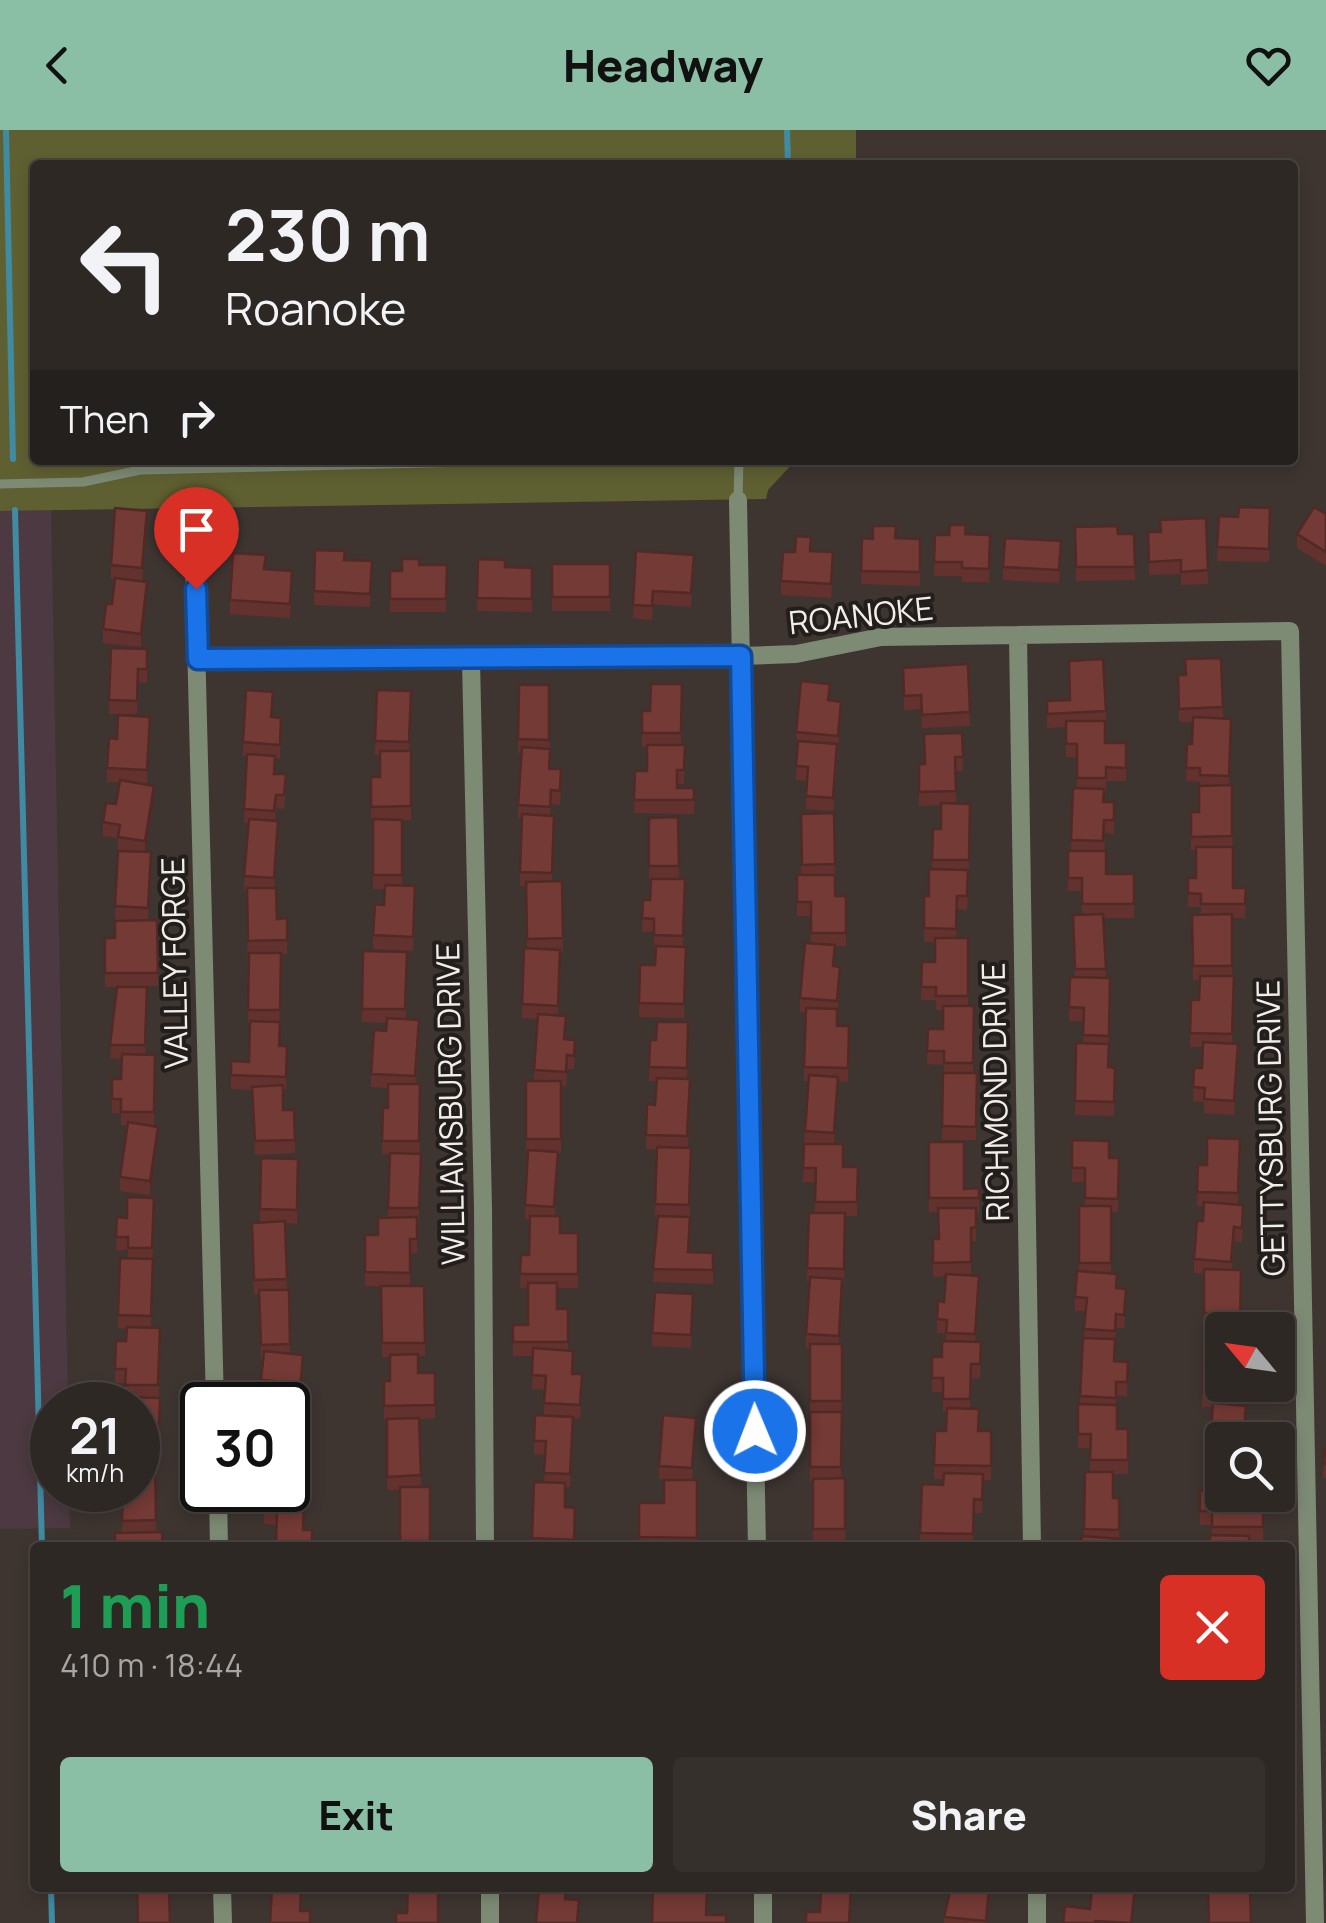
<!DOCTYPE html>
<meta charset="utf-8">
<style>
:root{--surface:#2e2825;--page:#36302d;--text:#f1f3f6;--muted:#a7a6a7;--line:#494442;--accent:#8abfa5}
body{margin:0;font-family:Manrope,sans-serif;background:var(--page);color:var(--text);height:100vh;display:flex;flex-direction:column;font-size:38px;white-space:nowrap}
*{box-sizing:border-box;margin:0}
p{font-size:32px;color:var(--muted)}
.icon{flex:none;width:55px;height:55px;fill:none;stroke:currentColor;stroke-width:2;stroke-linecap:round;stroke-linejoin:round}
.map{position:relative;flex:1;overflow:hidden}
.side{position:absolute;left:30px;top:1412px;width:1265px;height:350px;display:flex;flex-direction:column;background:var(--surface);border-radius:10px;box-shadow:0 5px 15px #0003,0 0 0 2px var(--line)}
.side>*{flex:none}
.guide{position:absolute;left:30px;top:30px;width:1268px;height:305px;border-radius:10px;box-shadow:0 5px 15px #0003,0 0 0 2px var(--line);background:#2e2825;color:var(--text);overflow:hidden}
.needle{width:65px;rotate:299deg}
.controls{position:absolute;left:1205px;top:1182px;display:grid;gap:20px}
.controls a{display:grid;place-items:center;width:90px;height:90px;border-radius:10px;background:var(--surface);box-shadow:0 5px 15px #0003,0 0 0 2px var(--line);font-size:50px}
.speed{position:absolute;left:30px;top:1252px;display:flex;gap:20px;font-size:50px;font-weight:700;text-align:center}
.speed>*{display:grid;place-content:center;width:130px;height:130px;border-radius:50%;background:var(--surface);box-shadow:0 5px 15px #0003,0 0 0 2px var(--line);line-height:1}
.speed small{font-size:25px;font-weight:400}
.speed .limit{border:5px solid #111;border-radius:15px;background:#fff;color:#111}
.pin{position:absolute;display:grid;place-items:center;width:85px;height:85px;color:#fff;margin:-102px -42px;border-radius:50% 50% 50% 0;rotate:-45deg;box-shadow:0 0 10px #0007}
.pin .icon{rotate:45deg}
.me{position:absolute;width:110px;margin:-55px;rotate:359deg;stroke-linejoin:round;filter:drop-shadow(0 0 8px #0008)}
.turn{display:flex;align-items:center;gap:35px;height:210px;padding:0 30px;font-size:45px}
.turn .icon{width:130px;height:130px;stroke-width:2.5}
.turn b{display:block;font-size:70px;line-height:85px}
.then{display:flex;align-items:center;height:95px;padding:0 30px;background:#0003;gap:20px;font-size:38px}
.round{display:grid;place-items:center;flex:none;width:105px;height:105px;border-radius:10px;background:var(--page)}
.overview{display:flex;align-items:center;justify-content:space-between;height:170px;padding:0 30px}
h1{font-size:60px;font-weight:800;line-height:75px;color:#1e9e55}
.cta{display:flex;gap:20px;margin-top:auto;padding:20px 30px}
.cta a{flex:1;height:115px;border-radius:10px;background:var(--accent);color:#111;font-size:40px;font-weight:800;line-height:115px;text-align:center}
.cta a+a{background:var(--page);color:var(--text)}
header{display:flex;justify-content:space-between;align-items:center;height:130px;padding:0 30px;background:var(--accent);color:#111;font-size:45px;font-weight:800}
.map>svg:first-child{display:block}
.education{fill:#4c3941}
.green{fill:#5f6031}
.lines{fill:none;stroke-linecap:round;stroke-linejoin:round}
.stream{stroke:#408ba2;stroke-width:6}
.service{stroke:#7d8a74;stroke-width:9}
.minor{stroke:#7d8a74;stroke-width:18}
.wall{fill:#64322e}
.shaded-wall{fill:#512925}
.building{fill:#743a35;stroke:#512925;stroke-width:2.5}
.route-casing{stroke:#114b97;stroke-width:25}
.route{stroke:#1a73e8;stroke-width:18}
.labels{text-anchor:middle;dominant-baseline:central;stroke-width:8;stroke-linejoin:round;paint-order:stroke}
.street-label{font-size:32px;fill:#f3edea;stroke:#221e1c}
</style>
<header><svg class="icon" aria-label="back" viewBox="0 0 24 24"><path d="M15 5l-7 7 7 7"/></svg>Headway<svg class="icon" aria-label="heart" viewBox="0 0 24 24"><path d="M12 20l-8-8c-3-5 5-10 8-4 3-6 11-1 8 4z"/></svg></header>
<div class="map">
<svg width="1326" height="1793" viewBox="0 0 1326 1793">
<rect width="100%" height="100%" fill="#3e3531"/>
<path class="education" d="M51,380L68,1275H52V1360H69L70,1398L0,1399V381Z"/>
<path class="green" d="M0,0H856V35H35V330H796L768,360L766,369L0,381Z"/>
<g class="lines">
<path class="stream" d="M6,0L13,329
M787,0L788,35
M15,380L42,1418
M51,1758L52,1793"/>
<path class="service" d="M0,354L83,352L140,340L552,330
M738,370L739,330"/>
<path class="minor" d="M738,370L757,1418
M193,389L215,1275
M1018,505L1032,1418
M198,529L741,526L796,524L881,507L1290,501L1315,1793
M471,530L483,1078L485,1418
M218,1360L219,1418
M222,1758L223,1793
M490,1758V1793
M763,1758V1793
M1037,1758V1793"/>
</g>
<path class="wall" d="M1270,378L1269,432L1217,431L1219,386L1238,387Z
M1326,384V436L1297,418V404Z
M1206,388L1208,454L1181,455V444L1149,445L1148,402H1160Z
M147,394L142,451L147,465L141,517L103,513V499L112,474L115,449H111V435Z
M1075,397L1118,404H1134L1135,450L1076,451Z
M935,405H990L989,452H962V446H934Z
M862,408L920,409V456L861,454Z
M315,420L345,430L372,431L370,477L314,475Z
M636,421L694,438L691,477L653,474L652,490L633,488Z
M795,422L833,436L831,468L781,465V451Z
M1061,425L1059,453L1003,450V437Z
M478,429L505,437L532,438V482L477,481Z
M552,434H610V481H552Z
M419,435H447L446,482H390V441H402Z
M266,439L292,455L290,488L230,484V470Z
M111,518L147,519V553L138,552L137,584H109Z
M1221,528L1223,588L1231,589L1229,655H1232L1233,758H1246L1245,788H1232V846H1234L1232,913L1238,927L1234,985L1204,983V972L1193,971L1194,938H1202L1203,917H1190L1191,870H1199L1200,850H1193L1192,785H1201V777H1188V748H1196V720H1191V682H1199L1200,652L1186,651L1187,614H1192L1193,592H1179L1178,545H1186Z
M968,534L970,596L922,598L921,579L904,580L903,538Z
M682,554L681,615H685L684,654H677V658H694V684L634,683L635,641H647V617H642V581H650Z
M519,555H549L550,639L561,653L560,675L551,674L550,685L552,751H562L563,822H560L558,885L565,909L575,910L574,939H567L566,956H561V1023H558L555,1086L560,1103H578V1158H557V1179H568V1221L573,1244L582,1258L580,1289L573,1288L570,1357H565V1378H575L574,1418H532L534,1352L544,1353L546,1325L534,1324V1311L544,1285L545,1260L532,1259L533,1226H513V1195H528V1158H520L521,1125H529L530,1089H525L528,1023H526V951H534L538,889L522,888L524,818H527L526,756H520L522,689L518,688V675L522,623H518Z
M377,560L411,561L409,621H411V690H400H402V756H415L413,821L373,819V805L384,775L385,759H373V690H371V647H380V625H375Z
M830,571L841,585L833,681L806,679L807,651L796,650L798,616L796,602Z
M1047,571L1106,581L1105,613H1126V651H1106V662H1104V672H1114V704L1104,703L1106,744H1134V788H1103L1106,848H1110L1108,937L1115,938L1114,986L1075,985V971L1083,914V891H1069L1070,847L1075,848L1073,785L1082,784V761H1068V721H1071L1073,658H1077V627H1066V597L1047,598Z
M272,587L281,601L280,628H275V644L286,658L284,679L276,678L275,691L278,705L274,758L277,789L287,788V824H281L279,916H287L286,960H283V980H294L295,1023L255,1025L252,960L231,959V931L249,932L250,893H248L247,760H244L248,693H244L247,626H243V612Z
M150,601L147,654L154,669L145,722L151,736L148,790H157L158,856L117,857H147L145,924L155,925L154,995L158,1010L150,1065L120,1061V1047L128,995H121V983H112V949H121L122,929L110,928L117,857H105V808H115L129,790H115L118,708L103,706V692L116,674L120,652H107V638L117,609Z
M962,603L963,641H955L956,674H970L969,744L967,780L957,779L956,808H968V876H974L973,943H977L976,1010H942L944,935L927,934L928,899H943V880H936V870H921L922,832H935V812H924V766H929L932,739L933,699H941V675L919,676V634H924Z
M834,683L835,766H846V816H835L834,836L840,850L837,893V896H849L848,952L838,951L834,1014L843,1037H858L857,1086H845L844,1152H842L839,1214H842L841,1348H845V1412L813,1413V1351H810V1218H806V1204L809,1152H807L809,1083H815V1052H803L804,1014L808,951H804L805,882H800V868L811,814V786H797V745H801V684Z
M678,687L679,749H685L683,817H686L684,888L639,887L640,835H655L656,819H654V802H642L643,770H650L651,750H649V688Z
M363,821L407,822L406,889L419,904L416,954H420L419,1092H417V1123H410V1156H424L425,1226H418V1243H435V1288L419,1289L421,1357H430V1418H400V1360H387V1290H384V1251H390V1227H382L381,1156H365V1105H378L388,1087L390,1024H382L383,978H388V958L371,957V944L386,901L387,893L362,892Z
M688,892L687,949L690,962L688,1018H691L689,1122L713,1123V1154L653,1152L658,1088L655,1087L657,1019H646V1005L655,975L656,951H649L650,910H656Z
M1240,1009L1238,1075L1243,1089L1242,1112L1234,1111L1232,1140H1241L1240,1200H1222V1255H1239L1238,1275L1246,1289L1244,1310H1222V1365L1245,1379H1263V1411H1249L1212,1405V1395H1200V1361H1211V1343H1205V1329L1211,1301L1213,1277H1202L1204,1206H1209V1197H1204V1143H1194V1129L1203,1091L1204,1076H1197L1198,1035H1207Z
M1072,1010L1109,1028H1119L1118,1082H1111V1143L1117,1158L1126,1173L1124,1198H1116L1114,1231L1128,1232L1127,1266L1116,1265V1275L1117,1299H1128V1344H1113V1368H1119V1409L1084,1406L1085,1342H1090V1318H1078V1274H1080L1086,1181H1075V1167L1079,1141V1076H1085V1052H1072Z
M929,1012L964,1059L979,1058V1082H976V1111H971V1146L979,1160L975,1212H981L980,1248H971L970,1279L978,1301H991V1350H983L982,1383H974L973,1411L982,1418L920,1417L922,1354L943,1355V1349H934L935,1301H946V1282H943V1262H932V1227H942L946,1211V1203H937V1189L944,1172L946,1146L933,1147V1109H938V1082H929Z
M261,1028L298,1029L297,1094L285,1093L287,1160H289L290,1224L303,1238L298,1296H297L293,1356L303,1400H312V1418H276L277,1395L264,1394V1360H260H288V1275L274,1264L261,1263L263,1229H261L259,1164H254L252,1106L260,1092Z
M154,1068L151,1198H160L158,1336H155L156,1402L122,1403L123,1360H138V1275L129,1269H125L126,1253H115L116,1211H126L127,1199L118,1198V1185L128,1128V1120H116L117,1087L127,1088Z
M693,1164L691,1218L652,1216V1203Z
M696,1302L692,1350H697V1418H639V1373H664L667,1350L659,1349V1336Z
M1324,1318H1326V1348H1323Z
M267,1758H323V1759H301L300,1781L310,1793L271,1759H267Z
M990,1758L987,1793H944V1787Z"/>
<path class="shaded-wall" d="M147,452V465L141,517V504Z
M154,656V669L145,725V711Z
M158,997V1010L150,1065V1051Z
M303,1225V1238L298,1296V1282Z"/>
<path class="building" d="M1239,377L1270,378L1269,419L1217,417L1219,386L1238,387Z
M1314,377L1326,384V422L1297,404Z
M115,378L147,381L142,438L111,435Z
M1206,388L1208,440L1181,442V430L1149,432L1148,402H1161L1160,390Z
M950,395H966L965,404L990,405L989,439L962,438V432H934L935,405H949Z
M873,396H896L895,408L920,409V442L861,441L862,408L873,409Z
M1117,396L1118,404H1134L1135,437H1076L1075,397Z
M796,406L811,407L810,421L833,422L831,454L781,451L783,422H795Z
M1005,408L1061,411L1059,440L1003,437Z
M315,420L345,421L344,430L372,431L370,464L314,461Z
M636,421L694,425L691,463L653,461L652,476L633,475Z
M233,423L266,425L264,439L292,441L290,474L230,470Z
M402,429H419V435H447L446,469H390V441H402Z
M478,429L505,430V437L532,438V469L477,468Z
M552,434H610V467H552Z
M115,448L147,452L141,504L103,499L106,474H112Z
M111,518L147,519V539H138L137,571L109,570Z
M1221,528L1223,577L1179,579L1178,545H1186L1185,529Z
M1103,529L1106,581L1047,584V571L1070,570L1069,531Z
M968,534L970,582L922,585L921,565L904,566L903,538Z
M801,551L830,554L828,570L841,572L838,606L796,602Z
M651,554H682L681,603H642V581H650Z
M519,555H549V610L518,609Z
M246,560L273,562L271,587L281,588L280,615L243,612Z
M377,560L411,561L409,612L375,611Z
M118,585L150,587L147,640L107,638L109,608L117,609Z
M1193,587L1231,589L1229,646L1200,645V638H1186L1187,614H1192Z
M1066,591H1105V613H1126V638L1106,637V648H1077V614H1066Z
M962,603L963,627H955L956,661L919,662V634H925L924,604Z
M798,611L837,614L833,668L806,666L808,637L796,636Z
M647,615H685L684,640H677V658H694V670H634L635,641H647Z
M522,617L550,619L549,639H561L560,661L551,660L550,677L518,675Z
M380,621H411V676L371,677V647H380Z
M247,624L275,626L274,644H286L284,665H276L274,681L244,679Z
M120,650L154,656L145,711L118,707L120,695L103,692L106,673L116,674Z
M1232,655V706L1191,707V682H1199V656Z
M1073,658L1104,659L1103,672H1114V690H1104L1103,711L1071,710Z
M941,673L970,674L969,730H932L933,699H941Z
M834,683L835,734L802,735L801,684Z
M522,684L554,686L552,743L520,742Z
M678,687L679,736H649V688Z
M249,689L278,691L274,748L244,746Z
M373,689L402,690V745H373Z
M1196,717H1233V758H1246L1245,774H1201V764L1188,763V748H1196Z
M118,721L151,722L148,778L115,776Z
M1068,721H1106V744H1134V774H1082V748H1068Z
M929,739L968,740L967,766H957L956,799L924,798V766H929Z
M797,745H835V766H846V803H811V772H797Z
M651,749H685L683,806L654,805V789L642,788L643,770H650Z
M562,751L563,808L527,809L526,752Z
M385,755L415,756L413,807L373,805L375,774L384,775Z
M247,758H276L277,789L287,788V810L248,811Z
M1103,784L1106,839H1075L1073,785Z
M1232,784V836H1193L1192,785Z
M157,790L158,843H105V808H115V791Z
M935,808H968V866H936V857H921L922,832H935Z
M805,813L835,815L833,836L840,837L837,871L800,868Z
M656,816L686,817L684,874L639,873L640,835H655Z
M524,818L560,820L558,876L522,874Z
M363,821L407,822L405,879H362Z
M249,823H281L280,880H248Z
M1200,846H1234L1232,904L1190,903L1191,870H1199Z
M1070,847L1110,848L1109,906L1083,905L1084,878L1069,877Z
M117,857H147L145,915H110Z
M943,876H974L973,933H944V921H927L928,899H943Z
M806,878L837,879V896H849L848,938L804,937Z
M538,884L566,886L564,909L575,910L574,926L567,925L566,942L534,940Z
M387,888L419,890L415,946L371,944L374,900L386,901Z
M250,891L280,892L279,916H287L286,947L231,945V931L249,932Z
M657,892H688L687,938L649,937L650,910H656Z
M1203,912L1238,914L1234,971L1204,969L1205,958L1193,957L1194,938H1202Z
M1076,913L1109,914L1108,937L1115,938L1114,972L1075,971Z
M122,924L155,925L154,982H121V969H112V949H121Z
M943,943H977L976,997L942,996Z
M809,945L838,947L834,1003L805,1001Z
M657,948L690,949L687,1006L646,1005L647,974L655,975Z
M526,951H561V1009H526Z
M388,954H420L419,1011H382L383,978H388Z
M283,955V980H294L295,1010L255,1011L252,957Z
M128,992L158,997L150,1051L120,1047Z
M1207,1008L1240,1009L1238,1063L1197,1062L1198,1035H1207Z
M1072,1010L1109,1011V1028H1119L1118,1069L1085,1068V1038H1072Z
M929,1012H964V1059L979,1058V1068H929Z
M804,1014H843V1037H858L857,1072H815L816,1038H803Z
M657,1017L691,1018L689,1075L655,1074Z
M528,1020L558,1022L554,1077L525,1075Z
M390,1023L421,1024L419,1078H388Z
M261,1028L298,1029L297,1080L260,1079Z
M127,1067L154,1068L152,1118H128V1107H116L117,1087L127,1088Z
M1204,1072L1243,1075L1242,1098L1234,1097L1231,1132L1194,1129L1197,1091H1203Z
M1079,1076H1111V1133H1079Z
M938,1078H976V1097L971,1098V1132L933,1133V1109H939Z
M809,1083H845L844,1139L807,1138Z
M530,1086H560V1103H578V1144H520L521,1125H529Z
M658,1086L690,1087L688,1122L713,1123V1140L653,1139Z
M417,1087V1109H410V1143L365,1142V1105H378V1088Z
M285,1091L287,1149L254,1150L252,1093Z
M120,1128L153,1129L151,1186L118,1185Z
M1204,1139L1241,1140L1240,1198H1209V1183H1204Z
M1077,1141L1117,1144L1116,1158L1126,1159L1124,1185L1116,1184L1115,1201L1084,1199L1087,1168L1075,1167Z
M946,1144L979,1146L975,1204L946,1203L947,1190L937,1189L938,1171L944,1172Z
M810,1147L842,1149L839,1206L806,1204Z
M528,1153H557V1179H568V1212H513V1195H528Z
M381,1156H424L425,1213H382Z
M259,1160H289L290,1214L261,1215Z
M655,1162L693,1164L691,1205L652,1203Z
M127,1197L160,1198L158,1255H125L126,1239H115L116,1211H126Z
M1204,1206H1222V1255H1238V1264L1202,1263Z
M1083,1208L1115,1209L1114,1231L1128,1232L1127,1252H1116V1268L1080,1266Z
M942,1211L981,1212L980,1234H971L970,1269H943V1248H932V1227H942Z
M810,1214H842V1271H810Z
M533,1218L573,1221L572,1244H582L580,1275L544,1273L546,1246L532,1245Z
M264,1221L303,1225L298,1282L288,1281V1275H273L275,1251L261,1250Z
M418,1224V1243H435V1275L384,1276V1251H390V1225Z
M129,1267L160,1268L158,1322H138V1275H129Z
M1213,1273L1246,1276L1243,1310H1222V1330L1205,1329L1207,1300L1211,1301Z
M1078,1274L1117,1275V1299H1128V1330H1090L1091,1304H1078Z
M947,1278L979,1279L978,1301H991V1336L934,1335L935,1301H946Z
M810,1282H842L841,1337H810Z
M535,1285L573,1287L570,1344L544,1343L546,1311H534Z
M663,1285L696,1288L692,1338L659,1336Z
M419,1288L421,1345L387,1347V1289Z
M288,1291L297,1292L292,1349H288Z
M1324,1318H1326V1334H1323Z
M138,1334H155L156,1390L122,1391L123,1360H138Z
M1211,1339H1222V1365H1245V1379H1263V1397H1212V1381H1200V1361H1211Z
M1085,1342H1113V1368H1119V1400L1084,1399Z
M944,1343L983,1344L982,1370L974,1369L973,1404L920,1403L922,1354L943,1355Z
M845,1348V1399H813V1349Z
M664,1350H697V1408L639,1407V1373H664Z
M534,1352L565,1353V1377L575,1378L574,1410L532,1408Z
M288,1356H304L303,1400H312V1417L276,1416L277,1381H264V1360H288Z
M400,1357H430V1411H400Z
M162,1402L163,1418H115V1403Z
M1210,1405L1249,1406V1418H1210Z
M1082,1406L1120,1409V1418H1081Z
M982,1411V1418H951V1412Z
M813,1414H845V1418H813Z
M137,1758H169L170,1793H138Z
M272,1758H301L300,1781H310V1793H270Z
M408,1758H438V1793H396V1783H407Z
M539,1758H566L565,1769L579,1770L577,1793H536Z
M653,1758H707L706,1785H726V1793H652Z
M821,1758H851L849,1793H806V1782H820Z
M951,1758H989L986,1791L944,1787Z
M1092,1758H1135L1131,1793L1095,1791V1793H1063L1065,1776L1090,1779Z
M1208,1758H1250L1251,1793H1209Z"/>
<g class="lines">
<defs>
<path id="route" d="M196,459L198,529L741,526L755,1301"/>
</defs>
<use href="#route" class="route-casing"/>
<use href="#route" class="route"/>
</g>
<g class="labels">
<g class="street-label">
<text transform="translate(861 485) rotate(-6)">ROANOKE</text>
<text transform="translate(174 833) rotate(-91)">VALLEY FORGE</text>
<text transform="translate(995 962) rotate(-91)">RICHMOND DRIVE</text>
<text transform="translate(450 974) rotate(-91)">WILLIAMSBURG DRIVE</text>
<text transform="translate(1270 998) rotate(-91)">GETTYSBURG DRIVE</text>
</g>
</g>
</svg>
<div class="controls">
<a><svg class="needle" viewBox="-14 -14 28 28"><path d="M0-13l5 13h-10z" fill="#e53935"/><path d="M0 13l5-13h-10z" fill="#a7a6a7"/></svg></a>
<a><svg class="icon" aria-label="search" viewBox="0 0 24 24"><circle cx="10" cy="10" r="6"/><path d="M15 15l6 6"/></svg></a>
</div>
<div class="speed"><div>21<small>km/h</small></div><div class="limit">30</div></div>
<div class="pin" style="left:196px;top:459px;background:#d93025"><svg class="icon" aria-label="arrive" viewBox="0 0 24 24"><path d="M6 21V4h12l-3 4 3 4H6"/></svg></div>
<svg class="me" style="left:755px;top:1301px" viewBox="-20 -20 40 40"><circle r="17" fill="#1a73e8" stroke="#fff" stroke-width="3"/><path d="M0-11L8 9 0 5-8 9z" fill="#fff"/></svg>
<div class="guide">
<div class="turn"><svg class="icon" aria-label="left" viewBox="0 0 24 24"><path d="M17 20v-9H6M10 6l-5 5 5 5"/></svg><div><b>230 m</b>Roanoke</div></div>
<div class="then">Then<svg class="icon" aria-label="right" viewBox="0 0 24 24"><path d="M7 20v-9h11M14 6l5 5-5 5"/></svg></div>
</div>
<section class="side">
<div class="overview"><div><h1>1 min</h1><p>410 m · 18:44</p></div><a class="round" style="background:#d93025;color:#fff"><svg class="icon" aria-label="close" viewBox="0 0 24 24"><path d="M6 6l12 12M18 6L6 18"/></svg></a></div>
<div class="cta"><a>Exit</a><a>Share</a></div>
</section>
</div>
